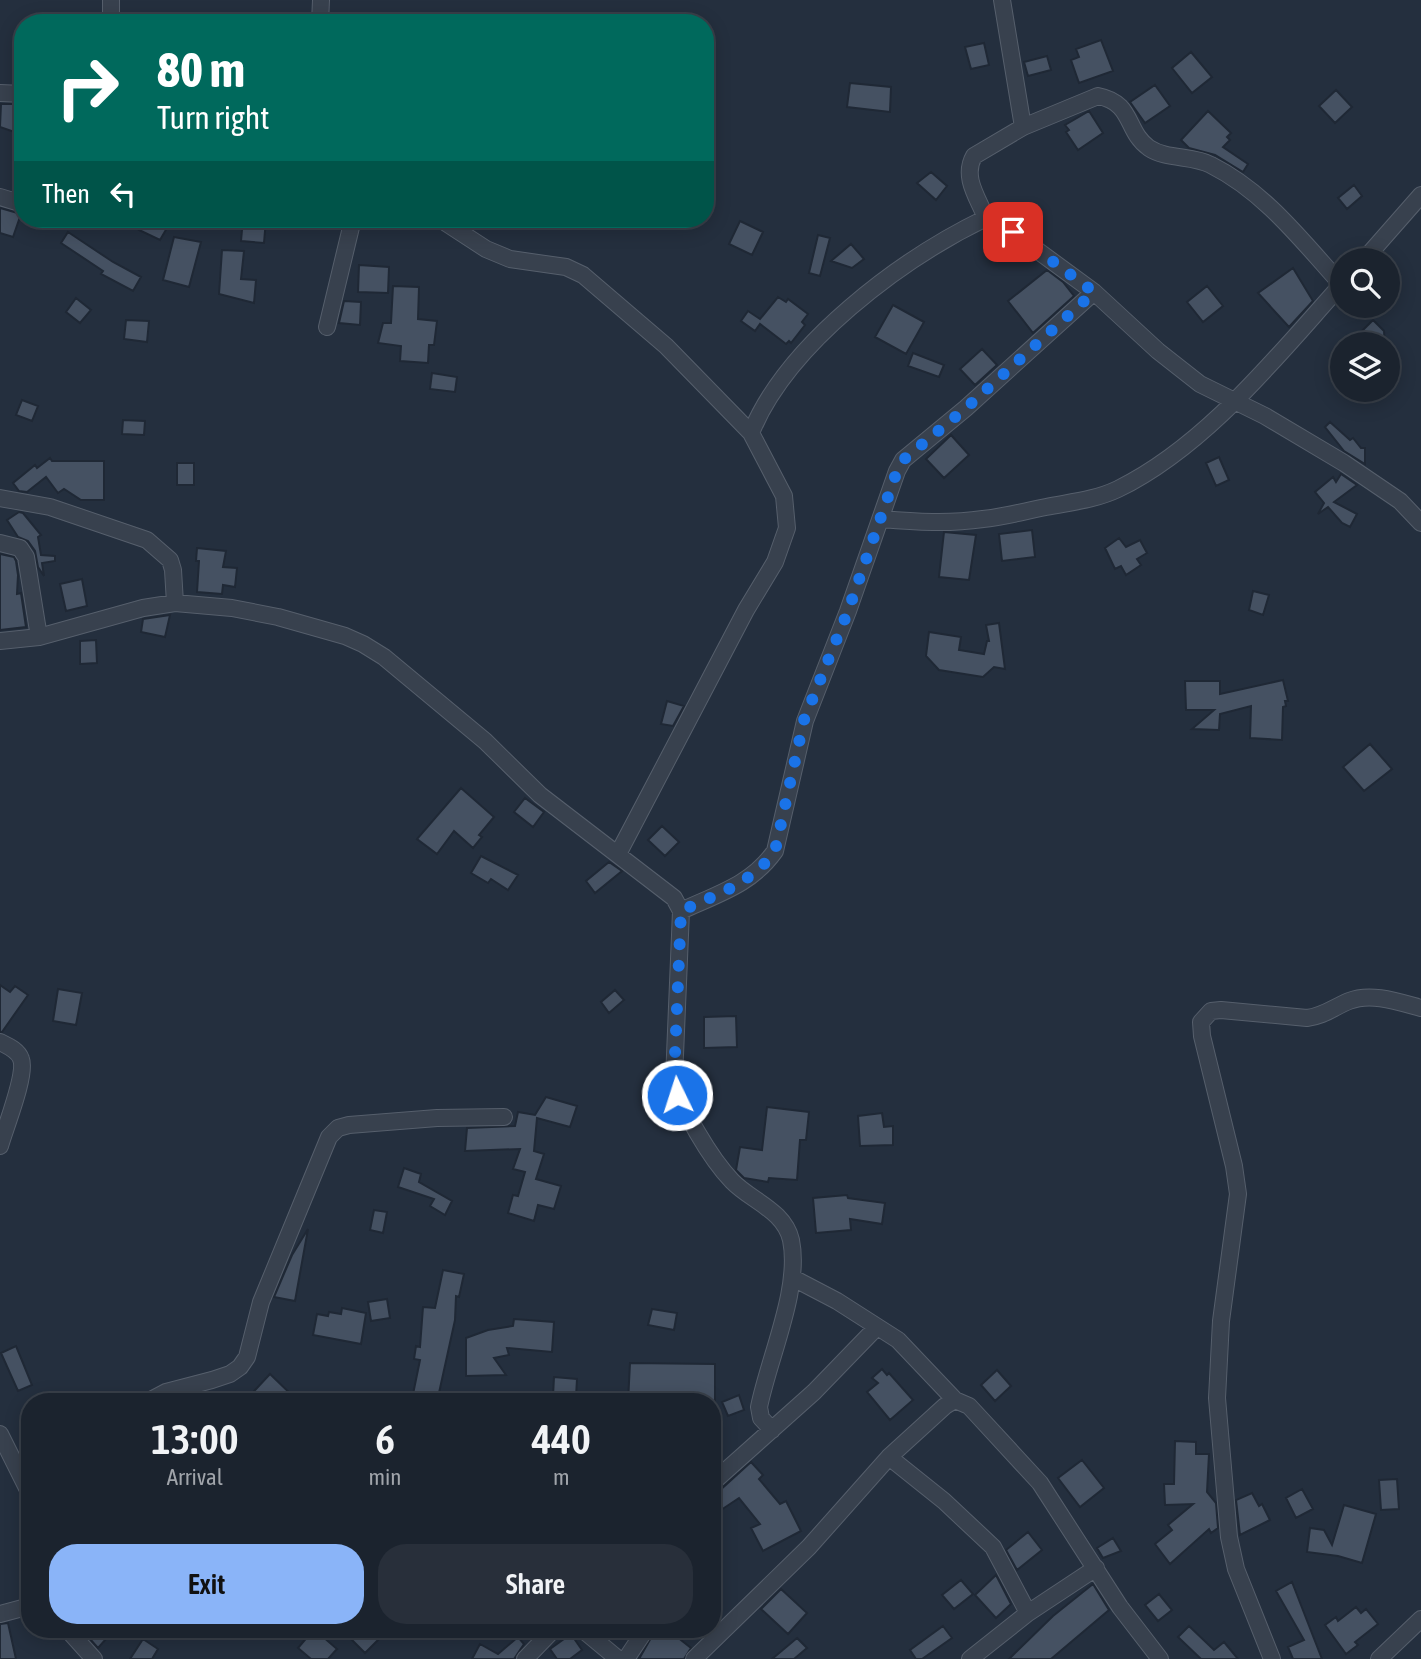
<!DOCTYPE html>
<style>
:root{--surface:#1b232e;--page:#282f3a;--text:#f1f3f6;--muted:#a0a4aa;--line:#39404a;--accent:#8ab4f8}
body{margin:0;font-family:"Asap Condensed",sans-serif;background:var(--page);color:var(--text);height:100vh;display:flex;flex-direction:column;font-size:26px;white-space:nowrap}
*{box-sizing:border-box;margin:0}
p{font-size:23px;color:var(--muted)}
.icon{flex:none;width:38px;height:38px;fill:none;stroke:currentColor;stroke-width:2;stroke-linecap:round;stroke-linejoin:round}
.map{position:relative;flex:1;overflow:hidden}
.drawer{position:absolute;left:21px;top:1393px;width:700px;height:245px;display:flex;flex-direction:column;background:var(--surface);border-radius:28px;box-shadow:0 4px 18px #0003,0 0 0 2px var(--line)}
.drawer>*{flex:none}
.banner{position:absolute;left:14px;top:14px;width:700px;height:214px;border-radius:28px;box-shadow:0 4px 18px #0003,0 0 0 2px var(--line);background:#00695c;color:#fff;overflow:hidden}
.controls{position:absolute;left:1330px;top:248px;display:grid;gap:14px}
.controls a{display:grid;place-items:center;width:70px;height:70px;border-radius:50%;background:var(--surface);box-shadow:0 4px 18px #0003,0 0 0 2px var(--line);font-size:35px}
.pin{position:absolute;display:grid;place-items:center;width:60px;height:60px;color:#fff;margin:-30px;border-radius:14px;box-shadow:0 4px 10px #0006}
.me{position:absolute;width:77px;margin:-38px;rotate:356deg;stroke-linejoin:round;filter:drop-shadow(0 0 5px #0008)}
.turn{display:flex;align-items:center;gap:24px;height:147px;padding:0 28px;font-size:32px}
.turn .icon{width:91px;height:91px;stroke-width:2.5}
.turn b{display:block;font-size:49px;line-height:60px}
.then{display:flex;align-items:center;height:66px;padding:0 28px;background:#0003;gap:14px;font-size:26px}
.eta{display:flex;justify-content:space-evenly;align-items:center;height:119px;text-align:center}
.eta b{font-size:42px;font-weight:600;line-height:49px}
.action{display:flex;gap:14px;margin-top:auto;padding:14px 28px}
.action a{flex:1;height:80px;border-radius:28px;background:var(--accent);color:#111;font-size:28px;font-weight:600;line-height:80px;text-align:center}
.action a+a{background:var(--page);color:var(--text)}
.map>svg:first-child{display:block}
.building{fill:#455162;stroke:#1f2835;stroke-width:2}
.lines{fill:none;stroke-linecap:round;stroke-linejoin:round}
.street-casing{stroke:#565f6c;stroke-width:18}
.street{stroke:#38414e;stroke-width:16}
.route{stroke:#1a73e8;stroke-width:12;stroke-dasharray:0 21.6}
</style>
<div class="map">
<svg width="1421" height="1659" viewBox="0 0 1421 1659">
<rect width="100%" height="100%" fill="#242f3e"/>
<path class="building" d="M1101,40L1113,71L1079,83L1071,60L1079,57L1076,49Z
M984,43L989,65L971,69L965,47Z
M1191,52L1212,77L1192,93L1172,68Z
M1047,56L1051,70L1028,76L1024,62Z
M850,83L891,87L890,112L847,107Z
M1155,85L1170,106L1145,123L1130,102Z
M1336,90L1352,107L1335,123L1319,106Z
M1,104H23V135L0,127Z
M1089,111L1103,133L1078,150L1066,132L1069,130L1065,125Z
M1208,111L1231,133L1227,137L1230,140L1223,147L1248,164L1243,172L1215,155L1189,148L1181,140Z
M931,172L947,186L936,200L917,183Z
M1354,185L1362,196L1347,209L1338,198Z
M0,208L21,214L13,237L0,233Z
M144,219L167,228L160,240L139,230Z
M243,219H266L264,243L241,241Z
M740,221L763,232L752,255L729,244Z
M68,232L113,262L141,277L133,291L101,274L103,271L61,243Z
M818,235L830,238L820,276L809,273Z
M174,237L201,242L189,287L163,280Z
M851,244L864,259L852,268L831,261Z
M222,250L244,251L241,279L256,280L254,303L219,294Z
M359,265L389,267L388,293L358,292Z
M1293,268L1313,301L1289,327L1258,293Z
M1047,270L1063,282L1074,296L1033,333L1008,301Z
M393,286L419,287L418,319L437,321L434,345H429L428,363L400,361L401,346L378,343L383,323H391Z
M1207,286L1223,306L1203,322L1187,302Z
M778,297L786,302L788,299L808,314L802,322L805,325L791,343L789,341L786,344L760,324L755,331L741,321L748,311L760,319Z
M76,298L91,310L80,323L66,312Z
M344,301L361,302L360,325L339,323Z
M893,305L924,322L906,354L875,337Z
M126,320L149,321L147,342L124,339Z
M1373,320L1384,331L1385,345H1360L1359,334Z
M982,349L997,365L975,385L960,369Z
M913,353L944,365L939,377L908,366Z
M432,373L457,377L455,392L430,389Z
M22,400L38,406L32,421L16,415Z
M123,420L145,421L144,435L122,434Z
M1330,422L1350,440L1353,438L1361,448H1365V464L1344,451L1325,427Z
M951,435L969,455L944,478L926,459Z
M1219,457L1229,480L1216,486L1206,463Z
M50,458L52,461H104V500H81L64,489L58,493L46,477L27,492L19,491L13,483L35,465L37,468Z
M177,463H194V485H177Z
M1341,474L1357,485L1334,502L1357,514L1350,527L1342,523L1328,507L1318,514L1324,503L1315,492L1333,477L1336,482Z
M19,512L23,513L41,535L38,537L41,555L55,556V561L42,563L44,576L38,567L35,551L28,541L18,537L7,520Z
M1032,530L1035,557L1002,561L999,534Z
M944,532L976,535L969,580L939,577Z
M1119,538L1126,547L1140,540L1147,553L1137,559L1141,565L1126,575L1121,566L1115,569L1105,548Z
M197,548L226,551L223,567L237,568L235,587L223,585L222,594L197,592L199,561H196Z
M0,554L14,557L16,561L18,575L17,594L21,593L26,627L0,630Z
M82,579L87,606L66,611L60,584Z
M1253,591L1269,595L1263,615L1249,610Z
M170,615L165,637L141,632L143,619Z
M999,623L1005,669L994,667L983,677L939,670L926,656L929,632L961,637L959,650L984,654L987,641H989L986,625Z
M96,640L97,663L80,664V641Z
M1283,680L1288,701H1285L1286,706L1283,707L1282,740L1250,738L1251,706L1220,714L1219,730L1192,729L1214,710H1186L1185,681H1220V694Z
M667,701L684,706L673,726L661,724Z
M1370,744L1392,769L1364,791L1343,767Z
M461,788L494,817L479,835L482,837L473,848L454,831L437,854L417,839Z
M525,798L544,812L533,827L514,812Z
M662,826L679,842L665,856L648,840Z
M481,856L518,875L508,890L491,879L488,883L471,873Z
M609,862L622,871L595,893L586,881Z
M0,985L10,992L15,986L28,995L2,1032H0Z
M58,989L82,993L76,1025L53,1021Z
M615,990L624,1000L609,1013L601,1002Z
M736,1016L737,1047L704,1048V1017Z
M546,1097L577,1106L570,1127L537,1118L534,1151L544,1154L536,1179L561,1186L554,1209L538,1205L534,1221L508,1213L513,1195L518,1196L525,1172L513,1169L520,1149L465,1151L467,1128L515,1126L518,1112L535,1115Z
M767,1107L809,1112L806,1140H800L797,1180L769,1178L768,1182L744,1178L736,1170L740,1147L762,1150Z
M882,1113L884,1127L893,1126V1145L860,1146L858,1116Z
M404,1168L421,1174L419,1182L452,1201L445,1215L430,1206L434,1199L398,1187Z
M847,1195L848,1198L885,1203L882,1224L850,1219L851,1230L816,1233L813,1198Z
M374,1210L387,1212L383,1233L370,1230Z
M308,1229L295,1301L274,1297L292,1255Z
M443,1270L464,1274L459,1297L456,1296L455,1320L437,1402H422L412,1399L420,1360L414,1359L416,1346L420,1347L423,1307L435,1308Z
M387,1299L390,1318L371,1321L368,1302Z
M342,1308L366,1313L361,1344L313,1335L317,1314L328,1316L329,1312L341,1314Z
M652,1309L677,1313L674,1330L648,1325Z
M514,1319L554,1322L552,1352L507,1348L509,1355L494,1358L506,1375L466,1376V1338L488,1330L513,1326Z
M16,1346L32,1385L18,1391L1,1353Z
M630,1363L715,1364V1402H628Z
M882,1369L887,1375L889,1373L913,1400L890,1420L867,1392L878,1383L872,1378Z
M997,1370L1011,1386L995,1401L981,1385Z
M270,1374L299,1402H244Z
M554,1377L577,1379L576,1397L553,1396Z
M739,1395L744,1410L728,1416L722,1402Z
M1175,1441L1196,1442V1454H1209L1207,1492L1216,1503L1218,1528L1211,1533L1209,1529L1170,1564L1155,1544L1172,1530L1168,1525L1193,1504L1165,1505L1164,1484H1174Z
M1082,1460L1104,1488L1080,1507L1058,1478Z
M751,1462L763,1475L759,1479L780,1504L786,1501L801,1531L763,1551L751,1528L760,1524L739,1498L712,1516V1493L719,1491Z
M1397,1479L1399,1509L1381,1510L1379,1480Z
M1302,1489L1313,1509L1296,1518L1286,1498Z
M1252,1493L1259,1506L1262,1504L1270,1520L1240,1535L1236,1500Z
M1344,1505L1376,1514L1362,1563L1338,1556L1307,1552L1310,1528L1324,1530L1332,1545Z
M1028,1532L1042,1550L1017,1570L1006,1550Z
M1113,1538L1121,1551L1103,1558L1097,1548Z
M996,1575L1011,1604L996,1618L975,1595Z
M961,1580L973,1594L954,1609L942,1595Z
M1292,1582L1313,1636L1322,1659H1293L1288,1647L1304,1640L1276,1591Z
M1093,1584L1109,1610L1051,1659H1009L1053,1616Z
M781,1589L807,1613L788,1634L761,1609Z
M1159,1594L1172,1610L1158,1621L1145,1605Z
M1356,1607L1361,1613L1366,1609L1378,1624L1355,1642L1358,1645L1346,1654L1325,1625L1336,1617L1338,1621Z
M8,1623L16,1659H0V1624Z
M943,1626L952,1638L922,1659H916L910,1650Z
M1189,1626L1214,1650L1224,1642L1238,1659H1201L1178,1637Z
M81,1629H115L98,1648Z
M314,1629L337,1649L328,1659H311L298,1648Z
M359,1629H389L365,1653L351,1639Z
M656,1629H667L691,1648L684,1659H639Z
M571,1634L582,1650L570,1659H557L550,1649Z
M518,1637L524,1644L514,1659H472L480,1644L498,1654Z
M797,1638L807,1648L794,1659H772Z
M143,1639L158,1649L152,1659H130Z"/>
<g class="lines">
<defs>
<path id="street" d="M111,0V23
M1002,0L1023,127
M320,23L321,0
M0,93L23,94
M0,197L23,204
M986,218C978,198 962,177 974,156L1023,127L1098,96C1134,103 1125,131 1149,148C1167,160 1193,155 1211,165C1265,192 1302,241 1342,285
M70,219L77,221L82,219
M440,219L486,249L510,259L566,267L583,275L666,346L751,433
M1363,261L1421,195
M327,327L353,219
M0,498L50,507L147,540L170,560L173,570L175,603
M882,519C916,522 949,524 983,519C1004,517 1025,511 1046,507C1071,502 1095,500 1118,489C1206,446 1277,356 1342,284
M0,543L20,548L26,557L39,637
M0,641L39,637L143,608L175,603L232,608L278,617L345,636L363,644L384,657L485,741L540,795L674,898L681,911L674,1079C680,1108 711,1159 732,1181C751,1201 784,1210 791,1240C801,1289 769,1357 759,1407L761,1418L772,1430
M618,854L746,610L775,562L787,528L784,496L751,433C787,344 901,259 986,218L996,220L1094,292L1158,351L1200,384L1265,416L1344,463L1400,501L1421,523
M681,911C717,894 751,885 775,851L805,721L848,611L897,471L903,460L966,408L1094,292
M0,1042C8,1046 18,1050 21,1059C27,1074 5,1128 0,1146
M793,1278L837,1301L898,1340L955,1400
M147,1402L166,1392L212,1380L230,1374L240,1367L247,1357L261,1302L329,1137L338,1128L349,1125L437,1118L504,1117
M0,1434L30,1494
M889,1457L944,1501L993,1547L1028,1613
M712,1483L814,1392L876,1328
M0,1614L30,1606
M67,1629L94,1659
M582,1629L618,1659
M525,1659L554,1629
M626,1659L646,1629
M694,1659L809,1547L889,1457L945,1406L955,1400L969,1406L1040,1483L1120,1607L1160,1659
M970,1659L1028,1613L1096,1568
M1272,1659L1236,1569L1229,1537L1217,1398L1221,1321L1238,1194L1234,1166L1202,1036L1201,1022L1211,1011L1221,1010L1307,1018C1324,1016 1334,1007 1349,1001C1371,992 1399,1002 1421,1008
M1379,1659L1421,1619"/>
</defs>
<use href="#street" class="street-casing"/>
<use href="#street" class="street"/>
</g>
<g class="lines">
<path class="route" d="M677,1095L674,1079L681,911C717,894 751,884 775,851L804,720L848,611L897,471L903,460L966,408L1094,292L1013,232"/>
</g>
</svg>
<div class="controls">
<a><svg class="icon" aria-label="search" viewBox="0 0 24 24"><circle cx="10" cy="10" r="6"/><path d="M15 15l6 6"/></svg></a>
<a><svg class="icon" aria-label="layers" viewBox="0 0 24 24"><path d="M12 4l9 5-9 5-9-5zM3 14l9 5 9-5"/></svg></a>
</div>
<div class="pin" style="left:1013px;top:232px;background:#d93025"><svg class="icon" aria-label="arrive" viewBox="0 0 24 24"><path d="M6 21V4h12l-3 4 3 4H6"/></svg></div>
<svg class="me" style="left:677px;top:1095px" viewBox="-20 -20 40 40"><circle r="17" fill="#1a73e8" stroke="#fff" stroke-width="3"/><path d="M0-11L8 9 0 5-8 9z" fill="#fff"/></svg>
<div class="banner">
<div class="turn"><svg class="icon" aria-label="right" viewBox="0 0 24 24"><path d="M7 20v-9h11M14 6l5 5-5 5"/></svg><div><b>80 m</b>Turn right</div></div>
<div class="then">Then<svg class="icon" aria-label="left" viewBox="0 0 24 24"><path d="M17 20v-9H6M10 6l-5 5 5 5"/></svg></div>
</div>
<section class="drawer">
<div class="eta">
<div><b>13:00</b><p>Arrival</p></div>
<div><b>6</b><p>min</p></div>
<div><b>440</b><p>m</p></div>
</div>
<div class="action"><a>Exit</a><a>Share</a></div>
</section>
</div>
